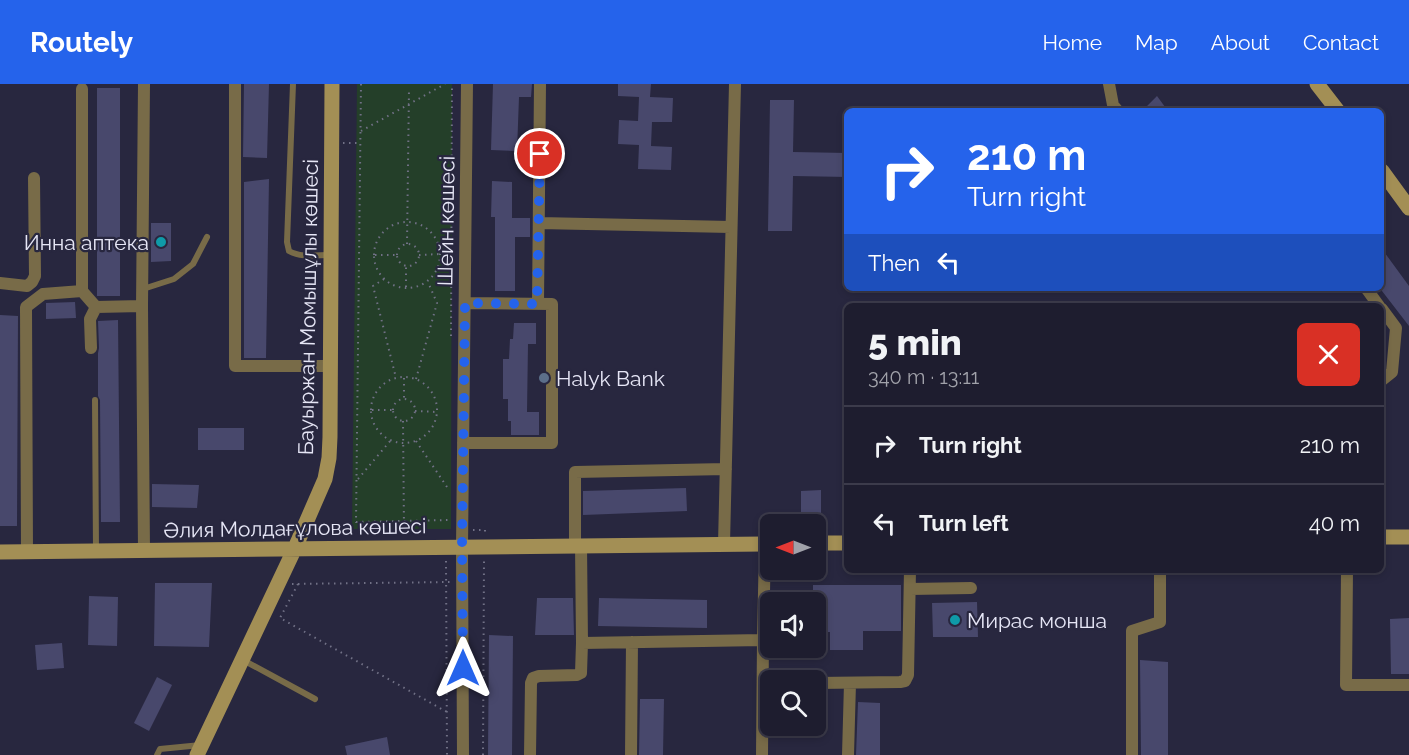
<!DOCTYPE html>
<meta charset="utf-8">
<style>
:root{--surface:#1e1d2f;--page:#2b2a3b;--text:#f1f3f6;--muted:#a1a2aa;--line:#3c3b4b;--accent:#2563eb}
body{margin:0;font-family:Raleway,sans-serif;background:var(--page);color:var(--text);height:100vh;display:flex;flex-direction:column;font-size:22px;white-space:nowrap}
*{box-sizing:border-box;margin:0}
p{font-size:20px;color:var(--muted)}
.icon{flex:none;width:33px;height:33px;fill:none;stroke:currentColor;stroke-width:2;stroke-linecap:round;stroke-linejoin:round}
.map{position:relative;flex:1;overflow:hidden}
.drawer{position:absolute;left:844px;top:219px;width:540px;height:270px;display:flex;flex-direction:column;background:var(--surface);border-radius:9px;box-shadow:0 3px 9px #0003,0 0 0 2px var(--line)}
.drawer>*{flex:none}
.guide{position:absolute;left:844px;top:24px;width:540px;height:183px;border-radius:9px;box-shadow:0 3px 9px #0003,0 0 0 2px var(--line);background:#2563eb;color:#fff;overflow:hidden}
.needle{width:39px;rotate:270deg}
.controls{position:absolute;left:760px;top:430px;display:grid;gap:12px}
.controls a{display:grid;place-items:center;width:66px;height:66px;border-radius:9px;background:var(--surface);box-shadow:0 3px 9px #0003,0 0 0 2px var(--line);font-size:30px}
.pin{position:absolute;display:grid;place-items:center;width:51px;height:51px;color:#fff;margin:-26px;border:3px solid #fff;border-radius:50%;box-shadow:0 2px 6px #0007}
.me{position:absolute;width:66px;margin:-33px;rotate:0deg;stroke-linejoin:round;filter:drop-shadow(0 0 4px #0008)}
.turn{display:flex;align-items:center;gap:21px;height:126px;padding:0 24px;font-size:27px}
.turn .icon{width:78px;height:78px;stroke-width:2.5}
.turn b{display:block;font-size:42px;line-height:51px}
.then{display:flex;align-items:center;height:57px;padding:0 24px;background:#0003;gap:12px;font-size:22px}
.round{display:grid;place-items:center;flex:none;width:63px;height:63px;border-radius:9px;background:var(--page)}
.summary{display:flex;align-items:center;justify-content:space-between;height:102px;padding:0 24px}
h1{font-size:36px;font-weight:800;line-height:45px}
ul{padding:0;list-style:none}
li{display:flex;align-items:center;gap:18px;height:78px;padding:0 24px;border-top:2px solid var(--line)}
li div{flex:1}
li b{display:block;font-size:22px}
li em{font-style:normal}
header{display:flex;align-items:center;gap:36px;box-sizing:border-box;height:84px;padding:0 30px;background:var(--accent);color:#fff}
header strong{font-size:28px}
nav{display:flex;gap:33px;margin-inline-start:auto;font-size:21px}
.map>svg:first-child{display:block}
.green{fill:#243f29}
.building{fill:#48486c}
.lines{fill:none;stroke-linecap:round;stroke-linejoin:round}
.path{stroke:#717186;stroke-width:2;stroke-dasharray:1.5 4.5;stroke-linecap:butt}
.lane{stroke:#786b48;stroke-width:6}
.street{stroke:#786b48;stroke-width:12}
.secondary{stroke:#a38f55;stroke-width:15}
.route{stroke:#2563eb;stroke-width:10;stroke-dasharray:0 18}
.culture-dot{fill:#0f9aa8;stroke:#28273f;stroke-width:2}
.service-dot{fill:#5c6f8a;stroke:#28273f;stroke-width:2}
.labels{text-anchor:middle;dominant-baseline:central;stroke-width:4.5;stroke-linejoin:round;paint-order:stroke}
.street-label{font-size:21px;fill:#e6e6f6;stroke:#28273f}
.poi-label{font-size:21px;fill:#e6e6f6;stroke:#28273f;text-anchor:start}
</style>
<header>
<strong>Routely</strong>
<nav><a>Home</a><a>Map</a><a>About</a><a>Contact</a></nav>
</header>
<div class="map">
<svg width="1409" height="671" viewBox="0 0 1409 671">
<rect width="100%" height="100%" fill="#28273f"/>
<path class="green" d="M357,0H452L451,445H352Z"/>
<path class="building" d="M244,0H269L267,74L243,73Z
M493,0H532L531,13H519L517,67L491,66Z
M618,0H651L650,13L673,14L672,38H652L651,62L672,63L671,86L638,85L639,61L618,60L619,36L638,37L639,13L618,12Z
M97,4H120V212H97Z
M1157,12L1168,27H1142Z
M770,16H794L793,68L848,69V93L793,92L792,147H768Z
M269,95L266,274H244V98Z
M492,97L512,98V134H530V153H515V207H495V133H491Z
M151,139H171V177L151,178Z
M1382,165L1409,202V242L1382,207Z
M75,218L76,234L46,235V219Z
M0,231L18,232L17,442H0Z
M118,236L120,438H101L100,316L98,312V269L99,264L98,237Z
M514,239H536V260H528L527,328H539V351H511V337H508V315H503V275H509L510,255H513Z
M198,344H244V366H198Z
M152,400L199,401L197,424L152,423Z
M686,404L687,427L583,431V407Z
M821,406V434H801V407Z
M155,499H212L209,563L154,562Z
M813,501H901V547H863V566H830V548H816V519H813Z
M89,512L118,513L117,562L88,561Z
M537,514H573L574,551H535Z
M599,514L707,516V544L598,542Z
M977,518L978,553H933L932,519Z
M1409,534V590H1391L1390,535Z
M489,551L513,552L512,671H488Z
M62,559L64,584L37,586L35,561Z
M1140,576L1168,578V671H1141Z
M157,593L172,601L149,647L134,639Z
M640,615H664L663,671H639Z
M858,618L880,619V671H856Z
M387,653L390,671H347L345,662Z"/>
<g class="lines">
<path class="path" d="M361,0L356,438L451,436V435
M361,47L445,0
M343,59H360
M374 171a33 33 0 1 1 66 0a33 33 0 1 1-66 0Z
M397 171a11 11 0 1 1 22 0a11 11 0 1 1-22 0Z
M407,160L409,5
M375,171H397
M419,171L440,170
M384,195L373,202L396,294
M406,203V182
M451,252L452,0
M371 326a33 33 0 1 1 66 0a33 33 0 1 1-66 0Z
M404,294V316
M416,295L437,219L428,198
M393 326a11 11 0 1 1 22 0a11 11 0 1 1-22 0Z
M372,326H393
M415,327L437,328
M403,337L404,445
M416,357L449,406
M358,395L391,356
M473,446H485V449
M446,477L447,671
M292,500L451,498
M298,500L280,534L447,628
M483,671L484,476"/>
<path class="lane" d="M293,0L287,158L289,167C301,174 316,171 330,171
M143,205L174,195L193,180L207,153
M95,316L96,467
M243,576L315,615
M157,671L160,665L201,661"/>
<path class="street" d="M235,0V282H330
M1109,0L1113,21L1118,27
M82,5V207L96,223L142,222
M539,139L731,143
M0,199L27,202L32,198L35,192L34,94
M1366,204L1379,222
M538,220L540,0
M1382,225L1396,244L1392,288L1382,296
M91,264L90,235L96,223
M463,359H552V220L465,219
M724,460L735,0
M575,462V388L726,385
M144,467L142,222L144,0
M27,468L26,223L43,210L82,207
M1347,486L1346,601H1409
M910,505L971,504
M763,556L765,460
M582,559L763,556L762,671
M816,599L900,598L905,597L908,591L910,486
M463,671L462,463L467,0
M530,671L531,599L533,594L539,592L577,591L581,589L582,559L581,461
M631,671L632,558
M848,671L850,599
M1132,671V547L1160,538V486"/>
<path class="secondary" d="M1317,0L1338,27
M1382,87L1409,124
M1382,453H1409
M816,459H848
M0,468L771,460
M197,671L295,464L325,395L329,374L330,353L332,0"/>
</g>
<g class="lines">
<path class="route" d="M463,584L462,463L465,219L537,220L540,70"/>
</g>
<g class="culture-dot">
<circle cx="161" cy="158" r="6"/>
<circle cx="955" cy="536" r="6"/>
</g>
<circle class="service-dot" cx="544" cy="294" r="6"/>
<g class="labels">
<g class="street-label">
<text transform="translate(446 137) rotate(-89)">Шейн көшесі</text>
<text transform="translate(308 223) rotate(-89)">Бауыржан Момышұлы көшесі</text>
<text transform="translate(295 444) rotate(-1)">Әлия Молдағұлова көшесі</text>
</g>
<g class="poi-label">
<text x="149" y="158" text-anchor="end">Инна аптека</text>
<text x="556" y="294">Halyk Bank</text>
<text x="967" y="536">Мирас монша</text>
</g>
</g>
</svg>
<div class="controls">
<a><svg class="needle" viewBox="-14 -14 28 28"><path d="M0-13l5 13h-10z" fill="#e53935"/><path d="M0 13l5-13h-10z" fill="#a1a2aa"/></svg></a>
<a><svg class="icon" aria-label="sound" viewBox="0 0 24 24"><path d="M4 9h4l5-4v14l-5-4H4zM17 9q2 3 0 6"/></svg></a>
<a><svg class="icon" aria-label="search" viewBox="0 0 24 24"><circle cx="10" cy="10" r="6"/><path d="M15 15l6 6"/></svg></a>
</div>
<div class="pin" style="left:540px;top:70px;background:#d93025"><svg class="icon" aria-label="arrive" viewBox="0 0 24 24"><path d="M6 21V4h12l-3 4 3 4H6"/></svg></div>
<svg class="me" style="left:463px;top:584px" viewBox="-20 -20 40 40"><path d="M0-17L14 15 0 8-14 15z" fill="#2563eb" stroke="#fff" stroke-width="4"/></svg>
<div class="guide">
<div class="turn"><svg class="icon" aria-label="right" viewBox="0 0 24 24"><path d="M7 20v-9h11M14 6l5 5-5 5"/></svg><div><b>210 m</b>Turn right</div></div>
<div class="then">Then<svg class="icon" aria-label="left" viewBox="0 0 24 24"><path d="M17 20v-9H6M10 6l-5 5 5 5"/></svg></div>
</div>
<section class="drawer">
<div class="summary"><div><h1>5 min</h1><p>340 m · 13:11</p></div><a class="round" style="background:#d93025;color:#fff"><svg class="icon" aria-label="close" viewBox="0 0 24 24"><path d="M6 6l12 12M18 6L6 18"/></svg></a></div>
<ul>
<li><svg class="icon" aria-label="right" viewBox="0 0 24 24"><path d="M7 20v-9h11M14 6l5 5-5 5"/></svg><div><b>Turn right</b></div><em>210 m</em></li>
<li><svg class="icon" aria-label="left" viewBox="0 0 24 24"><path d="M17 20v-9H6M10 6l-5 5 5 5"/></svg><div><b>Turn left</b></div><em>40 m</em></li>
</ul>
</section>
</div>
